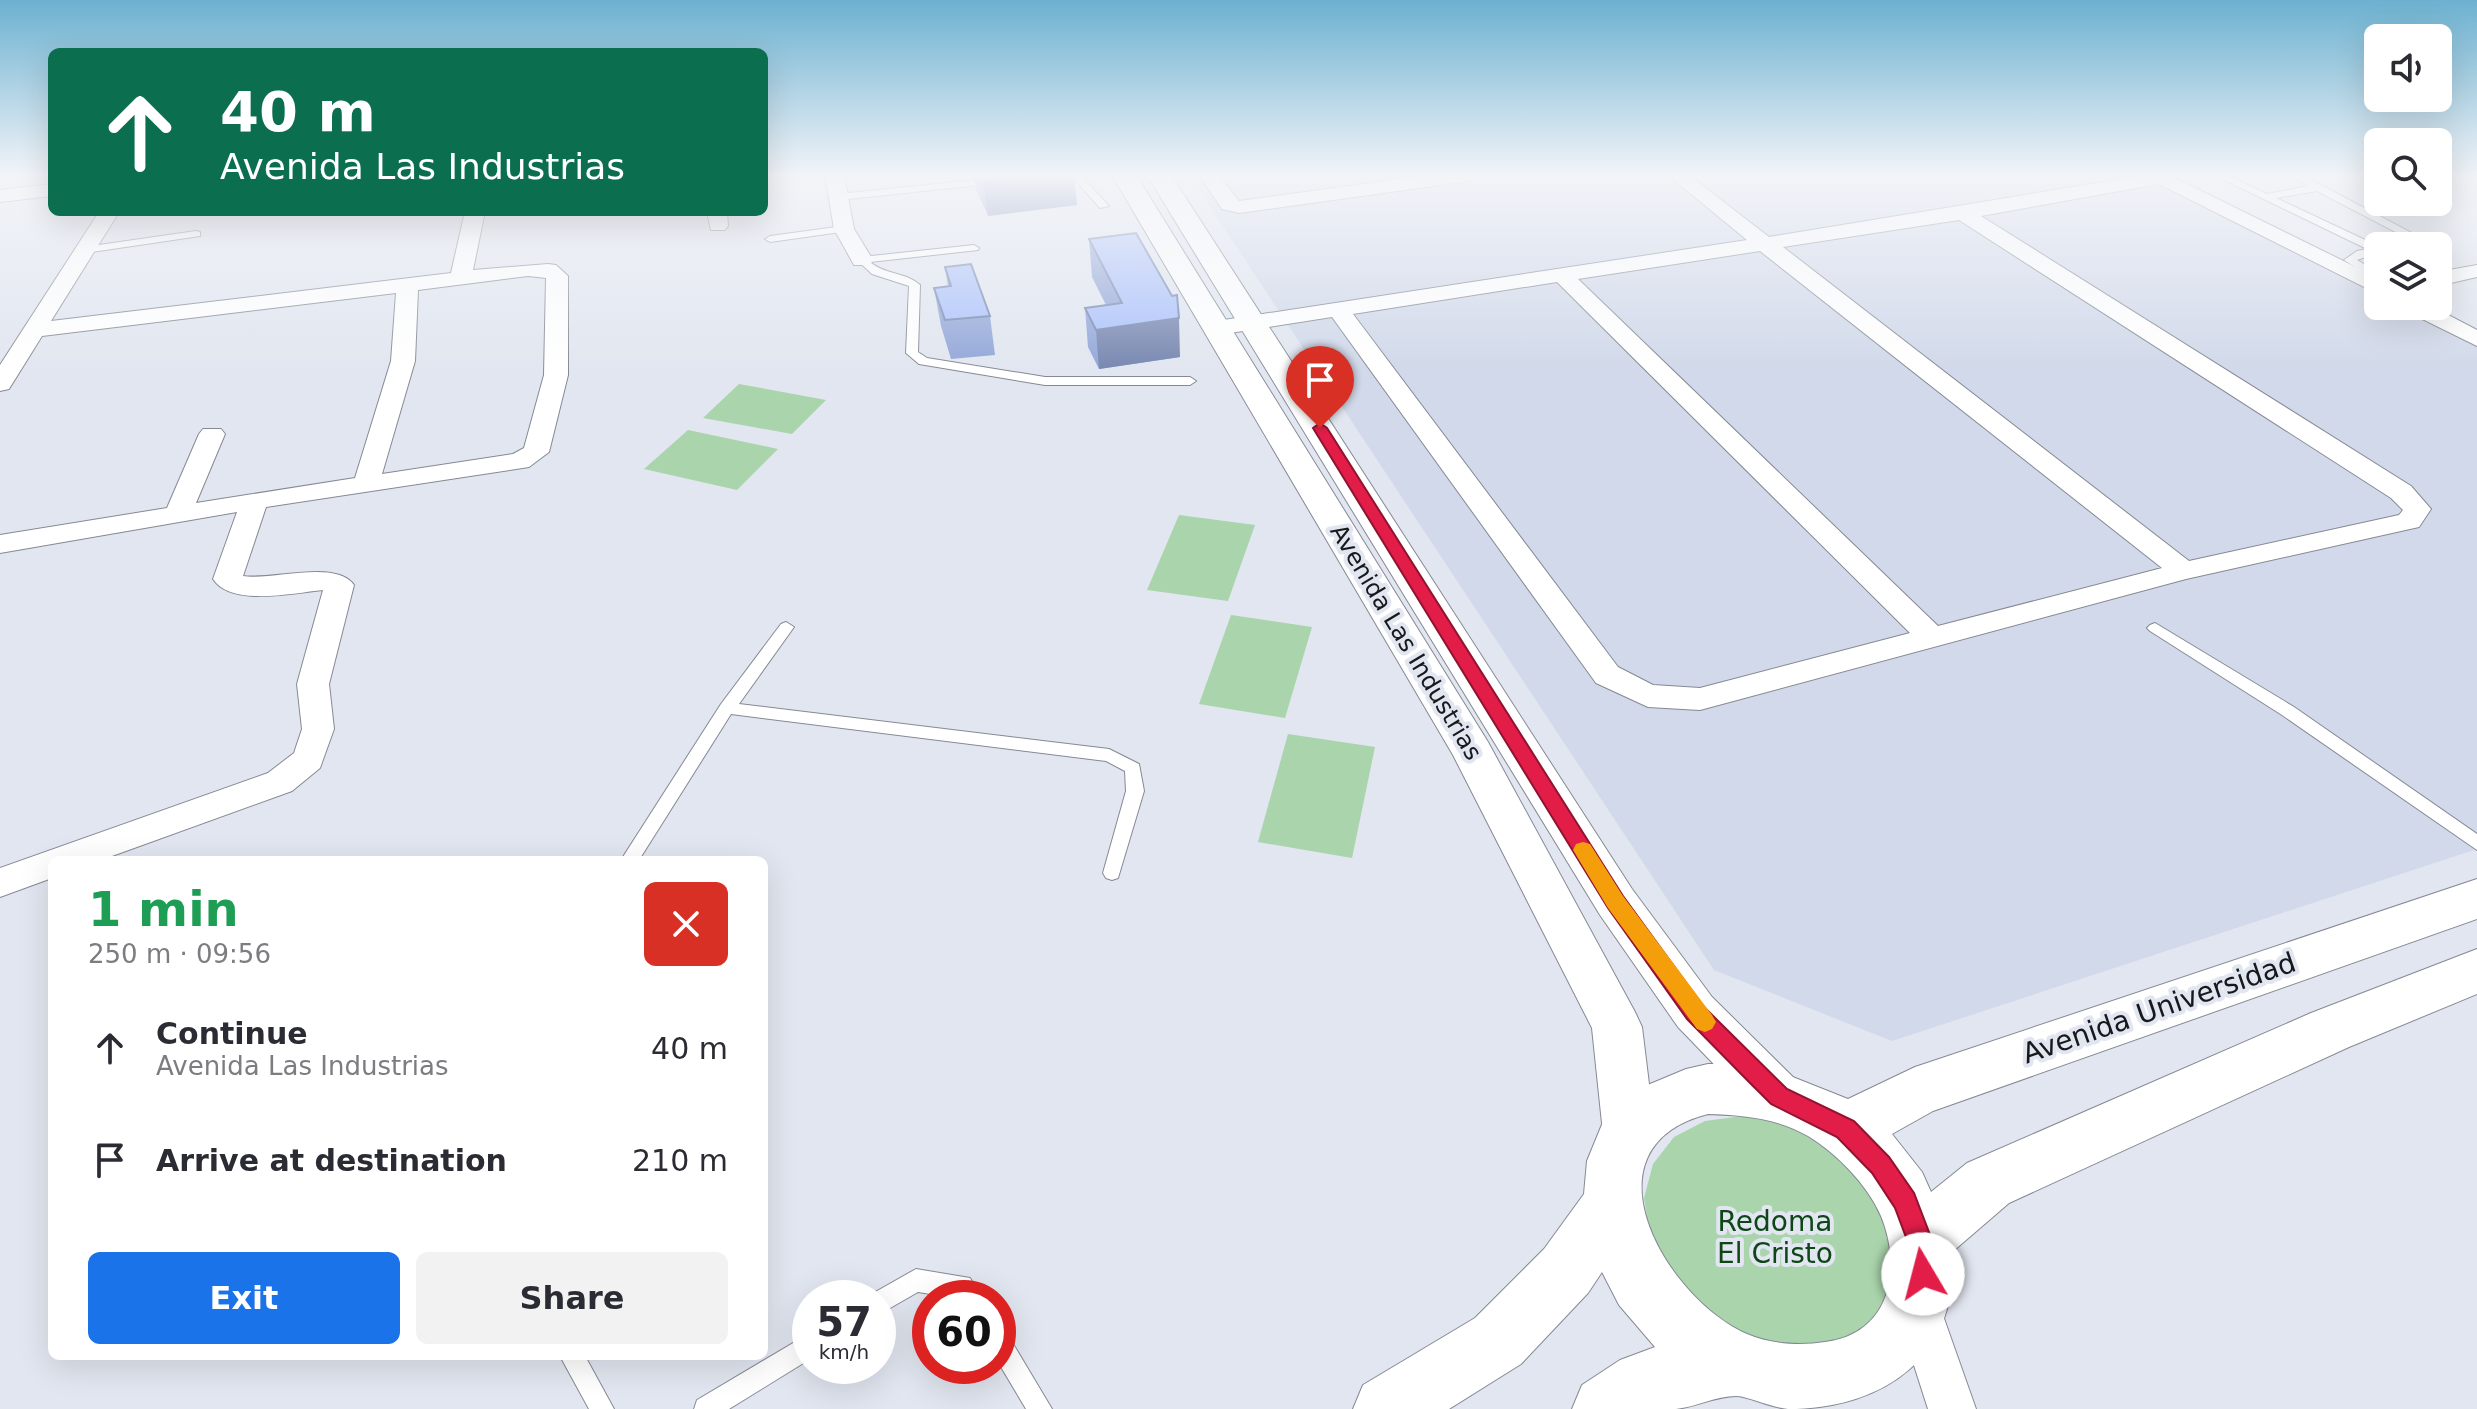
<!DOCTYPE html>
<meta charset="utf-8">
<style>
:root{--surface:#fff;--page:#f2f2f3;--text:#2b2b33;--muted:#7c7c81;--accent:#1a73e8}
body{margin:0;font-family:"DejaVu Sans",sans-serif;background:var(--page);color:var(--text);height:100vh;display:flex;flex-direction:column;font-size:30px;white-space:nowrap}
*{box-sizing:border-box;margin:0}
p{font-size:26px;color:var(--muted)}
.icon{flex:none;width:44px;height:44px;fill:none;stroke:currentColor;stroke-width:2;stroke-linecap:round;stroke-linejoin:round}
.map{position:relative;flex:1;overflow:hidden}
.panel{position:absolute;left:48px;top:856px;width:720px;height:504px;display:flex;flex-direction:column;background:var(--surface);border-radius:12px;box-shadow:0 8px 32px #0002}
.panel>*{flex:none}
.top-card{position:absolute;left:48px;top:48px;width:720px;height:168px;border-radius:12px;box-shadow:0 8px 32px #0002;background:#0b6e4f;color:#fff;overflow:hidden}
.controls{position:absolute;left:2364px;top:24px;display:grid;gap:16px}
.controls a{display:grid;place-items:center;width:88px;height:88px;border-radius:12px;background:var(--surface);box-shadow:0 8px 32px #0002;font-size:40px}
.speed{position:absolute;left:792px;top:1280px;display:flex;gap:16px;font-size:40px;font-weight:700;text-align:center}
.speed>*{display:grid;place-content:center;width:104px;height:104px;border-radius:50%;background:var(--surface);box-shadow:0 8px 32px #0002;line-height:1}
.speed small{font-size:20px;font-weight:400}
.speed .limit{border:12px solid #d22;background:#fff;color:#111}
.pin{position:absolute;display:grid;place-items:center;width:68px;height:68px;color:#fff;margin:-82px -34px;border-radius:50% 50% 50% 0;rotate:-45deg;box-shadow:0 0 8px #0007}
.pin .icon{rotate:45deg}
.me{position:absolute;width:88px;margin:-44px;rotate:352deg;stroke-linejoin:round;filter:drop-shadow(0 0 6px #0008)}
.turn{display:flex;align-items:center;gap:28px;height:168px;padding:0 40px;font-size:36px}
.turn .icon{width:104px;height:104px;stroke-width:2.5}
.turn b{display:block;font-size:56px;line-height:68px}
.round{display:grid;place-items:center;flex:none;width:84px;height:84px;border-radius:12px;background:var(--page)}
.summary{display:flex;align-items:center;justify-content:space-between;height:136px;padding:0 40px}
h1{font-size:48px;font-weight:700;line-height:60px;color:#1e9e55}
.primary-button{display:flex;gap:16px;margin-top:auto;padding:16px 40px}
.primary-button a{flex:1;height:92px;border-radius:12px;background:var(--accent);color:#fff;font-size:32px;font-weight:700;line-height:92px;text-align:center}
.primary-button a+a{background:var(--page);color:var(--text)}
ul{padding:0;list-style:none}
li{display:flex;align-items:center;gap:24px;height:112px;padding:0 40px}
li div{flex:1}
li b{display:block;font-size:30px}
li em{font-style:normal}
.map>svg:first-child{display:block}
.built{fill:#d1d9ea}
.green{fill:#aad4ab}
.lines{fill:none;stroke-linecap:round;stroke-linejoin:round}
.service-casing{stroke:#858993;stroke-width:2}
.minor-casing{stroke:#858993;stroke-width:2}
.tertiary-casing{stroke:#858993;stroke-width:2}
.primary-casing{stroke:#858993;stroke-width:2}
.service{fill:#fff;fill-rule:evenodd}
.minor{fill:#fff;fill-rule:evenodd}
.tertiary{fill:#fff;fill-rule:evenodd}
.primary{fill:#fff;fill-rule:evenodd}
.wall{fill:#92a6d8}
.shaded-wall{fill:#7787b0}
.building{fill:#aac1fb;stroke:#7787b0;stroke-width:2}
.route{fill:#e11d48;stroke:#92132f;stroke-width:2}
.slow{fill:#f59e0b}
.labels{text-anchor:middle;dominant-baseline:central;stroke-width:8;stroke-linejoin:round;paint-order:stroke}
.street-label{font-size:24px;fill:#16181b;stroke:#e1e6f0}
.near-street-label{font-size:28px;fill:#16181b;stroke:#e1e6f0}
.near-park-label{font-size:28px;fill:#0f4618;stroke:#e1e6f0}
</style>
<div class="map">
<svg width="2477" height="1409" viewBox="0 0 2477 1409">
<rect width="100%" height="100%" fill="#e1e6f0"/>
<path class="built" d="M1189,175H2143L2378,296V306H2397L2477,347V849L1892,1041L1714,970Z"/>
<path class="green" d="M739,384L826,400L792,434L703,418Z
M688,430L778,449L737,490L644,469Z
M1179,515L1255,525L1228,601L1147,590Z
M1231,615L1312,627L1285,718L1199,704Z
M1288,734L1375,747L1352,858L1258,842Z
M1742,1116L1783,1123L1823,1141L1886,1205L1904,1282L1865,1342L1786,1355L1702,1315L1650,1238L1644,1198L1653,1164L1674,1137L1705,1121Z"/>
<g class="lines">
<defs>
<path id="service" d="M1061,175L1081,176L1109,206L1100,208L1075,180Z
M2214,175H2226L2267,194L2309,186L2290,175H2302L2423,239L2409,246H2395L2409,239L2317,191L2276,198L2378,246V253L2357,260L2378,272V280L2374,279L2344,260L2357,251L2367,249Z
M996,178L1001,181L999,183L839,200L834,197L839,194Z
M844,226L849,229L848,231L770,242L765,239L770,236Z
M196,231L200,232V236L85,253L80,250L85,247Z
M974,245L979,248L978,250L870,262C885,275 906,272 920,285L918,352L927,358L1045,377H1190L1196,381L1190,385H1045L919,364L906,353L909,286L872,274L857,260L862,257Z
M786,622L794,627L739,704L1109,749L1139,764L1144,791L1118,878L1112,880L1106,878L1103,873L1126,791L1125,771L1106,761L731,714L639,860H621L721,704L781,624Z
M2155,623L2294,707L2477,834V850L2282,715L2150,631L2147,628L2150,625Z
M916,1269L970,1278L982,1298H956L918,1292L878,1315V1298H868L870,1295Z
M998,1328L1006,1332L1052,1409H1026L998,1362Z
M810,1333V1359L729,1409H694L697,1400Z
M560,1356H585L614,1409H589Z"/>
<path id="minor" d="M825,175H844L854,229L873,260L870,265H854L834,229Z
M1199,175H1218L1239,201L1430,175H1480L1470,181L1239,213L1222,209Z
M1668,175H1689L1769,237L2146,175H2169L2378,278V294L2159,184L1981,216L2411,486L2431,509L2419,527L2186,579L1700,710L1648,707L1596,683L1332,317L1217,335L1209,333L1206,328L1209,323L1217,321L1747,240ZM1959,220L2391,498L2403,510L2399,515L2189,561L1783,247ZM1760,251L2162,568L1938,626L1578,279ZM1557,282L1910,633L1700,688L1653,685L1618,667L1353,314Z
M52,184V196L0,202V190Z
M99,212H119L51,321L451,273L464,216L467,212H481L484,216L473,270L548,264L556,265L568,276V375L549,452L529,467L266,507L243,576C270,581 336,559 354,585L329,684L334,729L320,768L292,791L101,860H52V878L0,897V868L268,773L294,753L302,729L297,684L323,590C293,593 231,607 213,579L237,512L0,553V535L167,508L199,434L203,429H221L225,434L196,503L355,478L391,361L396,293L42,336L9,389L0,391V365ZM528,276L546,278L544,375L524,448L513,454L382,474L415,361L418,290Z
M707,212H727L728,226L725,230H711Z
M2477,265V277L2438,286V272Z
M2403,306H2431L2477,330V346L2406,311Z
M1918,1283L1934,1290L1976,1409H1928L1895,1306L1902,1290Z"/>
<path id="tertiary" d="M1112,175H1136L1488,742L1635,1012L1642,1027L1655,1133L1648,1150L1629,1157L1610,1150L1603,1133L1592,1028L1453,755Z
M1147,175H1171L1632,889L1712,997L1797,1081L1805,1097L1797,1113L1779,1120L1761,1113L1678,1027L1600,915Z"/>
<path id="primary" d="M2477,879V919L1933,1111L1892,1134L1922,1172L1931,1192L1967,1163L2311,1013L2477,949V994L2349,1047L2009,1203L1951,1253C1961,1354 1886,1409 1788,1409C1772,1408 1748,1396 1736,1396C1716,1396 1696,1407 1676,1409C1642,1409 1606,1409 1572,1409L1582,1385L1620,1360L1655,1347L1619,1305L1602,1272L1588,1293L1521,1364L1449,1409H1353L1363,1385L1475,1318L1544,1249L1584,1194L1587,1161L1603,1122L1615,1105L1631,1092L1686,1069L1708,1064H1726L1780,1072L1848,1099L1915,1067ZM1708,1114C1742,1115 1777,1118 1808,1136C1837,1154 1867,1184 1881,1216C1903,1270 1890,1334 1825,1342C1800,1346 1770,1344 1747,1334C1665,1298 1578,1147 1708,1114Z"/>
</defs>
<use href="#service" class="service-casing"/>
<use href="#minor" class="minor-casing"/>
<use href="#tertiary" class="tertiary-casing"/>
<use href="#primary" class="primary-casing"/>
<use href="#service" class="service"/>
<use href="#minor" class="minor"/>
<use href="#tertiary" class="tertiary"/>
<use href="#primary" class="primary"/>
</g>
<path class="wall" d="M970,175H1074L1077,205L988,216L976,189L974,178H971Z
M1089,239L1180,357L1099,369L1088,347L1085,308L1106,305L1092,277Z
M945,267L990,316L995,355L951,359L941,326L934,288L948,286Z"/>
<path class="shaded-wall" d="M1030,175H1074L1077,205L988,216L983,180Z
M1179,318L1180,357L1099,369L1096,330Z"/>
<path class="building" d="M980,175H1030L983,180Z
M1136,233L1172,296L1177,295L1179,318L1096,330L1085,308L1122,303L1089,239Z
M971,264L990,316L945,320L934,288L951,286L945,267Z"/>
<linearGradient id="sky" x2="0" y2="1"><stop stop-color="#6cb1d0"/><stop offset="0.47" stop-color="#f2f4f8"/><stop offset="1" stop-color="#f2f4f8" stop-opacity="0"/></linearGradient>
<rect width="2477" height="372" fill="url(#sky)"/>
<path class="route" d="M1320,423L1327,428L1623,896L1703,1006L1787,1089L1854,1121L1889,1157L1914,1193L1932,1240L1936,1274L1932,1283L1923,1287L1914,1283L1907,1240L1895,1208L1872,1173L1837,1137L1771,1104L1750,1083L1687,1019L1608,908L1313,428Z"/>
<path class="slow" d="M1583,842L1590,844L1623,896L1712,1015L1716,1022L1712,1029L1705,1032L1697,1029L1608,908L1573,850L1576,844Z"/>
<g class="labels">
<g class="street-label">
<text transform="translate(1406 642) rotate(59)">Avenida Las Industrias</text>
</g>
<g class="near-street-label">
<text transform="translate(2159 1008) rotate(-19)">Avenida Universidad</text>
</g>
<g class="near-park-label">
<text x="1775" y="1221">Redoma<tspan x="1775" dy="32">El Cristo</tspan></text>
</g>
</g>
</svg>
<div class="controls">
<a><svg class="icon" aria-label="sound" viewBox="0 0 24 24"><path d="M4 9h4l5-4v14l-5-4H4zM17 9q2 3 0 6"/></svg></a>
<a><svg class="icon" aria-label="search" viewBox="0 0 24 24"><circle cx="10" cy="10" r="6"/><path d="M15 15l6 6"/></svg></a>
<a><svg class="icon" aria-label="layers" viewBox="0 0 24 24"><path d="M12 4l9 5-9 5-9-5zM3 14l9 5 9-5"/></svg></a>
</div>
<div class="speed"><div>57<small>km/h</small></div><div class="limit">60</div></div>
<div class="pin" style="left:1320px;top:428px;background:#d93025"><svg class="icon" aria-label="arrive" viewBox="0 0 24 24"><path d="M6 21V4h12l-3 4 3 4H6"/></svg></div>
<svg class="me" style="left:1923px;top:1274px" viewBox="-20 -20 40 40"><circle r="19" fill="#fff"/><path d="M0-13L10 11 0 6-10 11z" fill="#e11d48"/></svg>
<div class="top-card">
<div class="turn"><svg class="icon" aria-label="ahead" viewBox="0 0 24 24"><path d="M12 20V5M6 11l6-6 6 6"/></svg><div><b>40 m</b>Avenida Las Industrias</div></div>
</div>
<section class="panel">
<div class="summary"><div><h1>1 min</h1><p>250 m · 09:56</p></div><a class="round" style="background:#d93025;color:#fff"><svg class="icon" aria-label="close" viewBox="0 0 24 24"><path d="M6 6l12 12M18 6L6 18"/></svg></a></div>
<ul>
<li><svg class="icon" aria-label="ahead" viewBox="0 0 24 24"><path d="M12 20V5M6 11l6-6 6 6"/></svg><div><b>Continue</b><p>Avenida Las Industrias</p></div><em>40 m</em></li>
<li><svg class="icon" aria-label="arrive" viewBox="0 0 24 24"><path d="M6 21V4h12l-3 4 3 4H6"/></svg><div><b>Arrive at destination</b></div><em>210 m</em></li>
</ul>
<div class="primary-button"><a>Exit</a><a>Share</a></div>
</section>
</div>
